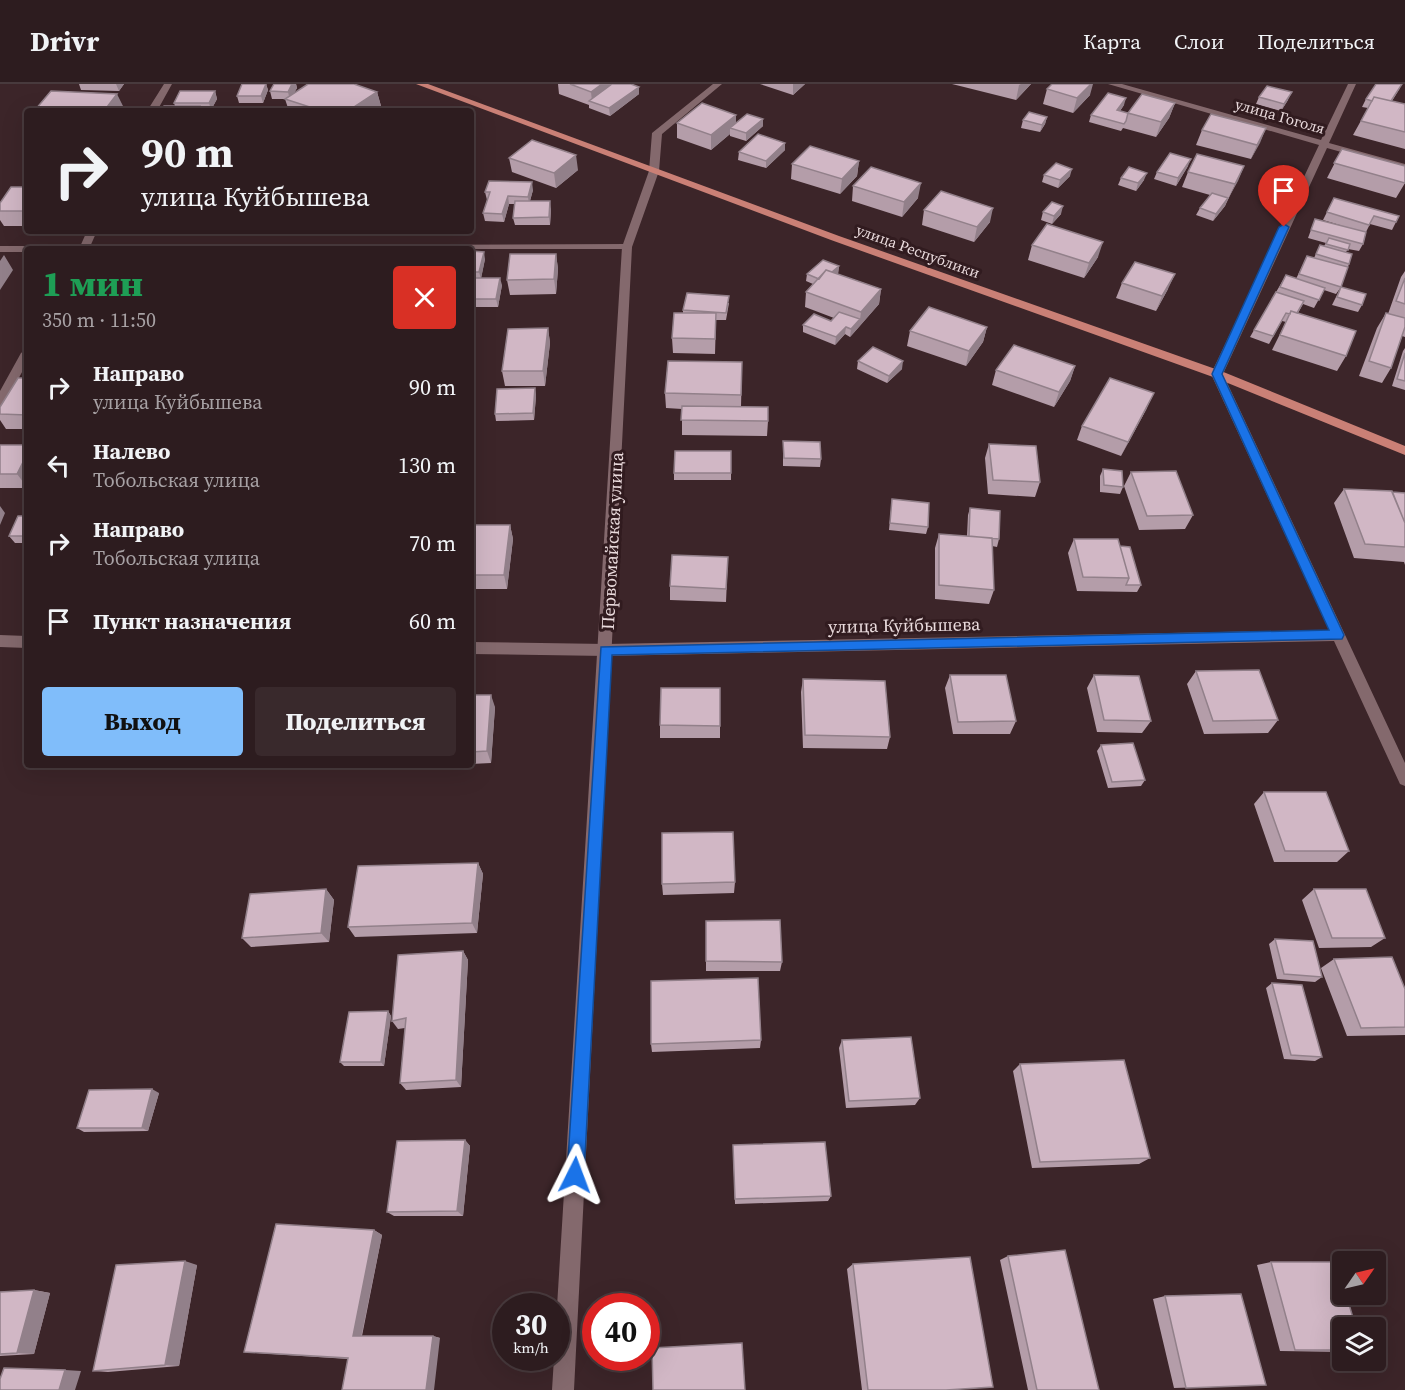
<!DOCTYPE html>
<html lang="ru">
<meta charset="utf-8">
<style>
:root{--surface:#2d1c1f;--page:#39292c;--text:#f1f3f6;--muted:#a7a1a4;--line:#483a3d;--accent:#80bdfa}
body{margin:0;font-family:"Source Serif 4",serif;background:var(--page);color:var(--text);height:100vh;display:flex;flex-direction:column;font-size:22px;white-space:nowrap}
*{box-sizing:border-box;margin:0}
p{font-size:20px;color:var(--muted)}
.icon{flex:none;width:33px;height:33px;fill:none;stroke:currentColor;stroke-width:2;stroke-linecap:round;stroke-linejoin:round}
.map{position:relative;flex:1;overflow:hidden}
.side{position:absolute;left:24px;top:162px;width:450px;height:522px;display:flex;flex-direction:column;background:var(--surface);border-radius:6px;box-shadow:0 6px 24px #0002,0 0 0 2px var(--line)}
.side>*{flex:none}
.top-card{position:absolute;left:24px;top:24px;width:450px;height:126px;border-radius:6px;box-shadow:0 6px 24px #0002,0 0 0 2px var(--line);background:#2d1c1f;color:var(--text);overflow:hidden}
.needle{width:39px;rotate:56deg}
.buttons{position:absolute;left:1332px;top:1167px;display:grid;gap:12px}
.buttons a{display:grid;place-items:center;width:54px;height:54px;border-radius:6px;background:var(--surface);box-shadow:0 6px 24px #0002,0 0 0 2px var(--line);font-size:30px}
.speed{position:absolute;left:492px;top:1209px;display:flex;gap:12px;font-size:30px;font-weight:700;text-align:center}
.speed>*{display:grid;place-content:center;width:78px;height:78px;border-radius:50%;background:var(--surface);box-shadow:0 6px 24px #0002,0 0 0 2px var(--line);line-height:1}
.speed small{font-size:15px;font-weight:400}
.speed .limit{border:9px solid #d22;background:#fff;color:#111}
.pin{position:absolute;display:grid;place-items:center;width:51px;height:51px;color:#fff;margin:-62px -26px;border-radius:50% 50% 50% 0;rotate:-45deg;box-shadow:0 0 6px #0007}
.pin .icon{rotate:45deg}
.me{position:absolute;width:66px;margin:-33px;rotate:3deg;stroke-linejoin:round;filter:drop-shadow(0 0 4px #0008)}
.turn{display:flex;align-items:center;gap:21px;height:126px;padding:0 18px;font-size:27px}
.turn .icon{width:78px;height:78px;stroke-width:2.5}
.turn b{display:block;font-size:42px;line-height:51px}
.round{display:grid;place-items:center;flex:none;width:63px;height:63px;border-radius:6px;background:var(--page)}
.overview{display:flex;align-items:center;justify-content:space-between;height:102px;padding:0 18px}
h1{font-size:36px;font-weight:800;line-height:45px;color:#1e9e55}
.button{display:flex;gap:12px;margin-top:auto;padding:12px 18px}
.button a{flex:1;height:69px;border-radius:6px;background:var(--accent);color:#111;font-size:24px;font-weight:800;line-height:69px;text-align:center}
.button a+a{background:var(--page);color:var(--text)}
ul{padding:0;list-style:none}
li{display:flex;align-items:center;gap:18px;height:78px;padding:0 18px}
li div{flex:1}
li b{display:block;font-size:22px}
li em{font-style:normal}
header{display:flex;align-items:center;gap:36px;box-sizing:border-box;height:84px;padding:0 30px;background:var(--surface);border-bottom:2px solid var(--line)}
header strong{font-size:28px}
nav{display:flex;gap:33px;margin-inline-start:auto;font-size:21px}
.map>svg:first-child{display:block}
.lines{fill:none;stroke-linecap:round;stroke-linejoin:round}
.street{fill:#84696d;fill-rule:evenodd}
.secondary{fill:#84696d;fill-rule:evenodd}
.primary{fill:#ca8076;fill-rule:evenodd}
.wall{fill:#b49da9}
.shaded-wall{fill:#92808a}
.building{fill:#d1b7c5;stroke:#92808a;stroke-width:1.5}
.route{fill:#1a73e8;stroke:#114b97;stroke-width:1.5}
.labels{text-anchor:middle;dominant-baseline:central;stroke-width:6;stroke-linejoin:round;paint-order:stroke}
.far-street-label{font-size:15px;fill:#eadbdd;stroke:#311b1f}
.street-label{font-size:18px;fill:#eadbdd;stroke:#311b1f}
</style>
<header>
<strong>Drivr</strong>
<nav><a>Карта</a><a>Слои</a><a>Поделиться</a></nav>
</header>
<div class="map">
<svg width="1405" height="1306" viewBox="0 0 1405 1306">
<rect width="100%" height="100%" fill="#3c2529"/>
<g class="lines">
<path class="street" d="M164,0H172L157,27H147Z
M1108,0H1122L1321,56L1348,0H1356L1329,59L1405,80V86L1327,64L1223,290L1405,679V702L1400,700L1334,557L606,572L471,570V558L606,560L1329,546L1211,290L1319,61Z
M87,147H97L89,165H79Z
M627,160L632,163L631,165H118L123,162Z
M0,162H27L32,165H27V168H0Z
M27,265V279L4,321L0,322V307L21,269Z
M0,551L27,552V564L0,563Z"/>
<path class="secondary" d="M713,0H722L662,50L659,87L632,163L574,1306H552L554,1274H556V1239L622,163L649,87L652,49Z"/>
<path class="primary" d="M416,0H428L839,152L1221,287L1405,362V371L1213,293L831,156Z"/>
</g>
<path class="wall" d="M79,0H124L119,7L81,6Z
M242,0H266L268,6L263,19H239L237,12Z
M274,0H296L297,4L294,9L377,8L381,22L374,27H289L285,15H272L270,7Z
M558,0H631L639,10L610,32L589,24V21L559,10Z
M760,0H805L793,11Z
M952,0H1031L1016,16Z
M1400,4L1392,17L1405,21V65L1353,51L1368,24L1362,23L1366,15Z
M1047,5L1090,11L1073,29L1043,20Z
M215,7L217,15L211,26H202L175,22L174,19Z
M1259,13L1288,16L1281,27L1256,20Z
M1175,19L1169,34L1156,53L1123,44L1121,47L1089,38L1091,31L1124,21L1120,27L1128,29Z
M736,31V39L763,35V42L746,57L730,52V50L711,66L677,54V39Z
M1047,33L1045,40L1040,48L1021,44L1023,36Z
M1266,44L1251,75L1196,61L1202,46Z
M785,59V66L766,84L738,76L739,68Z
M1342,65L1405,99L1396,114L1327,94Z
M509,74L578,86L556,104L512,88Z
M859,77L857,92L840,110L791,95L792,80Z
M1188,82L1176,102L1154,95L1157,88Z
M1244,82L1225,122L1213,137L1196,131L1200,124L1210,111L1182,103L1188,88Z
M1044,91L1070,92L1058,104L1042,98Z
M1121,94L1144,96L1136,107L1118,101Z
M853,102L918,114L902,133L852,117Z
M27,103V142H4L0,136V119Z
M533,106L530,117L551,125L550,141H515L513,134L515,120H509L504,138L485,137L483,129L487,116L485,108Z
M1334,114L1396,138L1392,146L1370,140L1366,148L1363,160L1359,167L1348,165L1346,168L1349,180L1341,203L1336,210L1324,206L1314,224L1303,220L1298,229L1346,272L1337,287L1272,266L1286,238L1282,237L1269,260L1250,253L1286,191L1296,195L1307,172L1314,174L1320,161L1324,162L1326,159L1308,154L1315,135L1343,142L1323,136Z
M924,126L990,138L974,158L922,141Z
M1043,128L1061,130L1052,140L1041,136Z
M1032,161L1098,173L1084,194L1028,176Z
M471,167L485,175L481,194L502,201L498,223H471Z
M556,170L558,185L556,210L510,211L507,196Z
M839,182L838,190L881,205L879,220L850,253L845,250L835,261L803,248V241L831,237L834,234L805,223L806,208L813,200L806,197L807,190Z
M1405,187V253L1402,252L1391,284L1382,299L1359,292L1377,244L1386,229L1388,230L1401,193Z
M1122,199L1168,205L1156,227L1116,214Z
M1341,203L1362,221L1358,228L1332,221Z
M729,219L726,236H716L715,270L673,269L672,254L683,229V226Z
M987,243L983,258L966,282L907,262L910,247Z
M548,244L550,259L545,302H505L502,287Z
M1405,264V306L1392,302L1403,267Z
M858,277L902,285L887,299L857,285Z
M742,278L741,323L768,337L767,352L682,351V325L666,324L665,309Z
M1075,282L1070,297L1054,323L992,301L996,286Z
M27,294V345H6L0,336V330Z
M535,304L536,312L534,336L496,337L495,330Z
M1147,324L1121,372L1077,356L1082,342Z
M783,357L821,375L820,383L783,382Z
M989,360L1040,398L1035,413L988,410L985,374Z
M0,361H27V404H0Z
M1103,385L1123,403L1120,410L1100,408V392Z
M1131,388L1193,431L1185,445L1139,446L1124,402Z
M674,389H731V396H674Z
M1344,405L1405,409V481L1404,478L1354,474L1334,419Z
M892,415L928,443L926,450L889,446Z
M970,424L999,455L997,463L992,462L994,506L989,520L935,515V464L939,450L967,452L968,431Z
M27,432V459H15L9,452Z
M471,441H510L513,455L507,505H471Z
M1074,455L1120,462L1141,501L1137,508L1077,507L1068,469Z
M728,473L726,518L670,516V502Z
M1196,587L1278,636L1268,649L1204,650L1187,600Z
M950,591L1016,637L1010,650H953L945,604Z
M1094,591L1151,637L1142,649L1097,648L1087,604Z
M803,595L890,653L887,665L803,664L801,608Z
M720,604V654H660V641Z
M471,611L495,623L491,679L471,680Z
M1101,661L1145,696L1141,702L1108,704L1097,667Z
M1264,708L1349,767L1337,778H1274L1254,720Z
M478,779L483,790L477,849L355,853L348,843Z
M735,798L734,809L663,811L662,800Z
M326,805L334,816L329,858L251,863L242,854Z
M1314,805L1385,854L1371,863L1319,864L1302,816Z
M706,837L782,878L780,887H706Z
M1275,855L1322,893L1315,898L1277,895L1269,860Z
M463,867L468,876L461,1003L406,1006L400,999L405,944L398,945L392,937Z
M1334,875L1405,905V951L1347,952L1321,884Z
M1272,899L1322,973L1315,977L1284,975L1266,904Z
M388,927L391,932L384,982H344L340,978Z
M761,956L760,964L652,968L651,960Z
M842,956L920,1014L915,1021L846,1024L839,964Z
M1020,980L1150,1074L1139,1080L1032,1084L1013,987Z
M159,1009L148,1047L84,1048L77,1044Z
M465,1056L470,1062L463,1132H394L387,1128Z
M733,1061L831,1112L828,1117L735,1120L733,1067Z
M374,1146L382,1151L362,1252H433L440,1254L348,1275L256,1269L244,1268Z
M1008,1172L1099,1306H1028L1000,1176Z
M1271,1178L1342,1244V1268L1280,1267L1257,1181Z
M853,1180L951,1306H862L847,1185Z
M197,1181L179,1282L108,1288L93,1287Z
M34,1206L50,1209L34,1270L0,1272V1208Z
M1165,1212L1266,1301L1174,1304L1153,1215Z"/>
<path class="shaded-wall" d="M116,0H124L119,7Z
M266,0L268,6L263,19L261,12Z
M292,0H296L297,4L290,16L288,8Z
M602,0H618L592,18L591,8Z
M793,0H805L793,11Z
M1021,0H1031L1016,16L1019,1Z
M1091,0H1093L1090,11L1073,29L1077,14Z
M639,3V10L610,32L609,24Z
M215,7L217,15L211,26L209,19Z
M377,8L381,22L374,27H348Z
M1292,8L1288,16L1281,27L1284,20Z
M117,10L124,24L122,27H104Z
M1126,14L1124,21L1115,34L1117,26Z
M1175,19L1169,34L1156,53L1161,38Z
M736,31V46L730,44V50L711,66V51Z
M1047,33L1045,40L1040,48L1042,41Z
M763,35V42L746,57V49Z
M1266,44L1260,59L1251,75L1257,61Z
M785,59V66L766,84V77Z
M576,71L578,86L556,104L554,89Z
M1191,75L1188,82L1176,102L1178,94Z
M859,77L857,92L840,110L842,95Z
M1244,82L1238,97L1228,115L1235,100Z
M1072,85L1070,92L1058,104L1060,96Z
M1147,89L1144,96L1136,107L1138,99Z
M532,98L533,106L529,120L528,113Z
M921,99L918,114L902,133L904,118Z
M508,112L509,120L504,138L502,130Z
M1228,114L1225,122L1213,137L1216,130Z
M550,117L551,125L550,141L549,133Z
M1063,122L1061,130L1052,140L1054,132Z
M993,124L990,138L974,158L977,143Z
M1103,158L1098,173L1084,194L1089,179Z
M484,168L485,175L481,195L479,188Z
M556,170L558,185L556,210L554,195Z
M4,171L13,186L0,206V177Z
M839,182L838,190L822,196Z
M1175,190L1168,205L1156,227L1162,212Z
M500,194L502,201L498,223L496,215Z
M881,205L879,220L859,243L861,228Z
M860,235L859,243L850,253L851,245Z
M846,243L845,250L835,261L836,253Z
M987,243L983,258L966,282L969,267Z
M548,244L550,259L545,302L543,287Z
M903,277L902,285L887,299L889,292Z
M1075,282L1070,297L1054,323L1059,308Z
M535,304L536,312L534,336L533,329Z
M1154,309L1147,324L1121,372L1128,358Z
M471,333L474,347L471,368Z
M27,370V403L17,390Z
M0,422L5,429L0,441Z
M510,441L513,455L507,505L504,491Z
M491,611L495,623L491,679L487,667Z
M478,779L483,790L477,849L472,839Z
M326,805L334,816L329,858L321,849Z
M463,867L468,876L461,1003L456,996Z
M388,927L391,932L384,982L381,978Z
M152,1005L159,1009L148,1047L142,1044Z
M465,1056L470,1062L463,1132L457,1127Z
M374,1146L382,1151L361,1254L353,1252Z
M185,1177L197,1181L179,1282L165,1281Z
M34,1206L50,1209L34,1270L17,1269Z
M433,1252L440,1254L434,1306H426Z
M65,1286L81,1287L75,1306H59Z"/>
<path class="building" d="M242,0H266L261,12H237Z
M274,0H292L288,8L270,7Z
M308,0H354L377,8L348,27H322L285,15Z
M570,0H602L591,8Z
M612,0H631L639,3L609,24L589,17Z
M1052,0H1091L1077,14L1047,5Z
M1376,0H1402L1391,17L1374,13L1372,17L1366,15Z
M1267,2L1292,8L1284,20L1259,13Z
M51,7L117,10L104,27L35,26Z
M180,7H215L209,19H174Z
M1108,9L1126,14L1117,26L1131,30L1128,29L1126,37L1124,40L1091,31Z
M1142,10L1175,19L1161,38L1128,29Z
M1374,13L1405,20V48L1361,37Z
M702,19L736,31L711,51L677,39Z
M164,22H200L198,27H161Z
M409,24L419,27H404Z
M1029,28L1047,33L1042,41L1023,36Z
M747,30L763,35L746,49L730,44Z
M1211,30L1266,44L1257,61L1202,46Z
M758,50L785,59L766,77L739,68Z
M532,56L576,71L554,89L509,74Z
M810,62L859,77L842,95L792,80Z
M1342,65L1405,82V99L1334,79Z
M1170,69L1191,75L1178,94L1157,88Z
M1197,70L1244,82L1235,100L1188,88Z
M1056,79L1072,85L1060,96L1044,91Z
M871,83L921,99L904,118L853,102Z
M1129,83L1147,89L1138,99L1121,94Z
M489,97L532,98L528,113L508,112L502,130L483,129L490,108H485Z
M11,103H27V127H0V119Z
M941,107L993,124L977,143L924,126Z
M1212,109L1228,114L1216,130L1200,124Z
M1334,114L1399,132L1396,138L1374,132L1369,141L1327,128Z
M515,117H550L549,133L513,134Z
M1052,118L1063,122L1054,132L1043,128Z
M1315,135L1366,148L1363,160L1311,146Z
M1047,140L1103,158L1089,179L1032,161Z
M1329,154L1350,160L1348,166L1326,160Z
M1320,161L1352,170L1349,180L1316,170Z
M471,167L484,168L479,188H471Z
M510,170H556L554,195L507,196Z
M1307,172L1348,183L1341,203L1299,190Z
M823,176L839,182L832,188L826,186L819,195L807,190Z
M1135,178L1175,190L1162,212L1122,199Z
M826,186L881,205L861,228L806,208Z
M1286,191L1325,204L1319,216L1280,203Z
M471,194H500L496,215H471Z
M1405,194V220L1396,217Z
M1341,203L1366,210L1362,221L1337,213Z
M1276,208L1304,217L1297,229L1291,227L1290,230L1286,229L1273,252L1254,246Z
M687,209L729,212L726,229L683,226Z
M929,223L987,243L969,267L910,247Z
M1291,227L1356,247L1346,272L1280,251Z
M839,228L860,235L851,245L846,243L836,253L803,241L814,230L831,237Z
M674,229H716L715,255L672,254Z
M1386,229L1405,234V243L1391,284L1369,277Z
M548,244L543,287H502L508,245Z
M1014,261L1075,282L1059,308L996,286Z
M873,263L903,277L889,292L858,277Z
M1405,269V297L1397,295Z
M668,277L742,278L741,311L665,309Z
M18,294H27V331L0,330V323Z
M1110,294L1154,309L1128,358L1082,342Z
M535,304L533,329L495,330L497,305Z
M682,322L768,323V337L681,336Z
M783,357L820,358L821,375L784,374Z
M989,360L1036,362L1040,398L993,396Z
M0,361H27V370L17,390H0Z
M675,367H731V389H674Z
M1103,385L1122,387L1123,403L1104,401Z
M1176,387L1193,431L1147,432L1131,388Z
M1344,405L1392,407L1405,439V463L1365,460Z
M1392,408L1405,409V439Z
M892,415L929,419L928,443L890,439Z
M970,424L1000,427L999,455L969,452Z
M18,432H27V452H9Z
M471,441H510L504,491H471Z
M939,450L992,454L994,506L939,501Z
M1074,455H1118L1129,494L1083,493Z
M1120,462L1130,463L1141,501H1126L1129,494Z
M672,471L728,473L726,505L670,502Z
M1259,586L1278,636L1213,637L1196,587Z
M950,591H1006L1016,637L958,638Z
M1094,591L1139,592L1151,637L1104,636Z
M803,595L885,597L890,653L805,651Z
M661,604H720V642L660,641Z
M471,611H491L487,667L471,668Z
M1133,659L1145,696L1112,698L1101,661Z
M1264,708H1326L1349,767H1285Z
M733,748L735,798L662,800V749Z
M478,779L472,839L348,843L358,782Z
M326,805L321,849L242,854L250,810Z
M1314,805H1366L1385,854H1332Z
M780,836L782,878L706,877V837Z
M1275,855L1313,857L1322,893L1284,890Z
M463,867L456,996L400,999L406,934L392,937L398,871Z
M1392,873L1405,905V943L1361,944L1334,875Z
M758,894L761,956L651,960V897Z
M1272,899L1302,901L1322,973L1291,971Z
M388,927L381,978H340L349,928Z
M911,953L920,1014L849,1017L842,956Z
M1124,976L1150,1074L1040,1078L1020,980Z
M152,1005L142,1044H77L89,1006Z
M465,1056L457,1127L387,1128L397,1057Z
M825,1058L831,1112L735,1115L733,1061Z
M276,1140L374,1146L353,1252H433L426,1306H342L348,1274L244,1268Z
M1065,1166L1099,1306H1037L1008,1172Z
M970,1173L993,1303L946,1306H868L853,1180Z
M185,1177L165,1281L93,1287L116,1181Z
M1271,1178H1336L1342,1199V1210H1346L1356,1244H1342V1266H1295Z
M34,1206L17,1269L0,1270V1208Z
M1241,1210L1266,1301L1186,1304L1165,1212Z
M742,1259L745,1306H653L652,1264Z
M4,1284L65,1286L59,1306H0V1295Z"/>
<path class="route" d="M1284,140L1289,143L1222,290L1344,551L1342,555L612,571L584,1091L582,1097L575,1100L569,1097L567,1091L601,563L1329,546L1212,290L1279,143Z"/>
<g class="labels">
<g class="far-street-label">
<text transform="translate(1280 32) rotate(16)">улица Гоголя</text>
<text transform="translate(918 167) rotate(20)">улица Республики</text>
</g>
<g class="street-label">
<text transform="translate(612 457) rotate(-87)">Первомайская улица</text>
<text transform="translate(904 541) rotate(-1)">улица Куйбышева</text>
</g>
</g>
</svg>
<div class="buttons">
<a><svg class="needle" viewBox="-14 -14 28 28"><path d="M0-13l5 13h-10z" fill="#e53935"/><path d="M0 13l5-13h-10z" fill="#a7a1a4"/></svg></a>
<a><svg class="icon" aria-label="layers" viewBox="0 0 24 24"><path d="M12 4l9 5-9 5-9-5zM3 14l9 5 9-5"/></svg></a>
</div>
<div class="speed"><div>30<small>km/h</small></div><div class="limit">40</div></div>
<div class="pin" style="left:1284px;top:143px;background:#d93025"><svg class="icon" aria-label="arrive" viewBox="0 0 24 24"><path d="M6 21V4h12l-3 4 3 4H6"/></svg></div>
<svg class="me" style="left:575px;top:1091px" viewBox="-20 -20 40 40"><path d="M0-17L14 15 0 8-14 15z" fill="#1a73e8" stroke="#fff" stroke-width="4"/></svg>
<div class="top-card">
<div class="turn"><svg class="icon" aria-label="right" viewBox="0 0 24 24"><path d="M7 20v-9h11M14 6l5 5-5 5"/></svg><div><b>90 m</b>улица Куйбышева</div></div>
</div>
<section class="side">
<div class="overview"><div><h1>1 мин</h1><p>350 m · 11:50</p></div><a class="round" style="background:#d93025;color:#fff"><svg class="icon" aria-label="close" viewBox="0 0 24 24"><path d="M6 6l12 12M18 6L6 18"/></svg></a></div>
<ul>
<li><svg class="icon" aria-label="right" viewBox="0 0 24 24"><path d="M7 20v-9h11M14 6l5 5-5 5"/></svg><div><b>Направо</b><p>улица Куйбышева</p></div><em>90 m</em></li>
<li><svg class="icon" aria-label="left" viewBox="0 0 24 24"><path d="M17 20v-9H6M10 6l-5 5 5 5"/></svg><div><b>Налево</b><p>Тобольская улица</p></div><em>130 m</em></li>
<li><svg class="icon" aria-label="right" viewBox="0 0 24 24"><path d="M7 20v-9h11M14 6l5 5-5 5"/></svg><div><b>Направо</b><p>Тобольская улица</p></div><em>70 m</em></li>
<li><svg class="icon" aria-label="arrive" viewBox="0 0 24 24"><path d="M6 21V4h12l-3 4 3 4H6"/></svg><div><b>Пункт назначения</b></div><em>60 m</em></li>
</ul>
<div class="button"><a>Выход</a><a>Поделиться</a></div>
</section>
</div>
